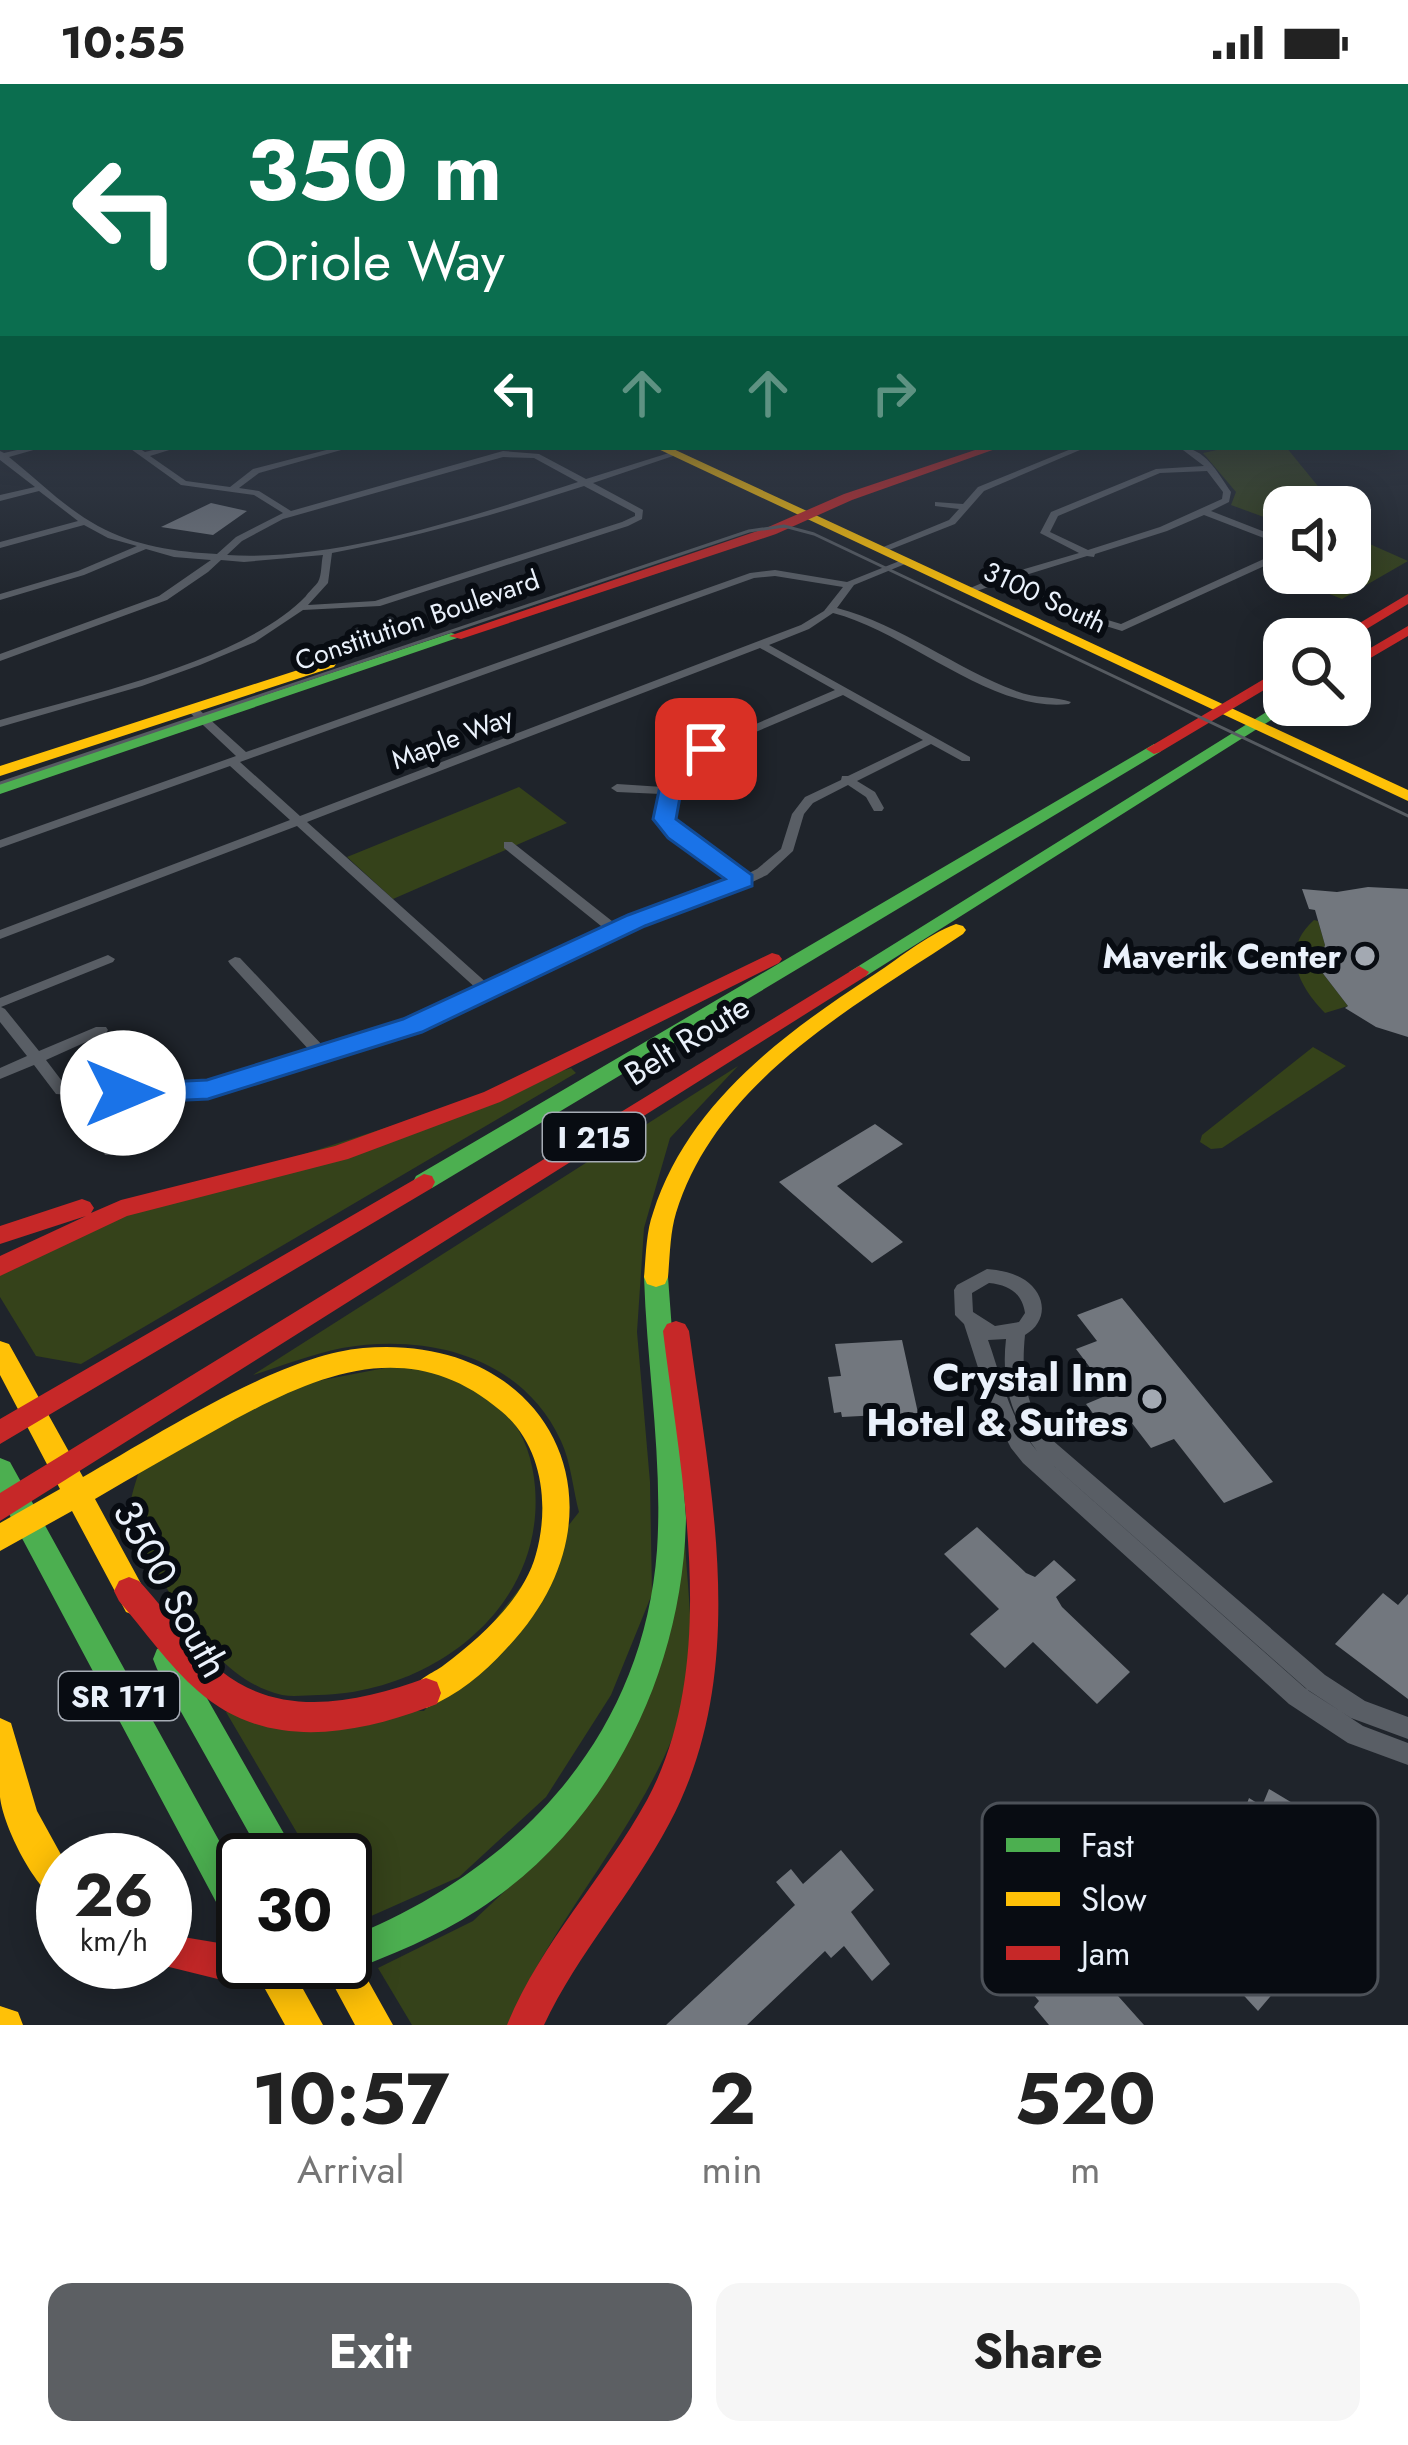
<!DOCTYPE html>
<style>
:root{--surface:#fff;--page:#f6f6f6;--text:#222;--muted:#767676;--accent:#5c5f63}
body{margin:0;font-family:Jost,sans-serif;background:var(--page);color:var(--text);height:100vh;display:flex;flex-direction:column;font-size:45px;white-space:nowrap}
*{box-sizing:border-box;margin:0}
p{font-size:39px;color:var(--muted)}
.icon{flex:none;width:66px;height:66px;fill:none;stroke:currentColor;stroke-width:2;stroke-linecap:round;stroke-linejoin:round}
.map{position:relative;height:1941px;overflow:hidden}
.details{display:flex;flex-direction:column;background:var(--surface);flex:1}
.details>*{flex:none}
.banner{position:absolute;left:0px;top:0px;width:1410px;height:366px;box-shadow:0 6px 30px #0003;background:#0b6e4f;color:#fff;overflow:hidden}
.fabs{position:absolute;left:1263px;top:402px;display:grid;gap:24px}
.fabs a{display:grid;place-items:center;width:108px;height:108px;border-radius:24px;background:var(--surface);box-shadow:0 6px 30px #0003;font-size:60px}
.speed{position:absolute;left:36px;top:1749px;display:flex;gap:24px;font-size:60px;font-weight:700;text-align:center}
.speed>*{display:grid;place-content:center;width:156px;height:156px;border-radius:50%;background:var(--surface);box-shadow:0 6px 30px #0003;line-height:1}
.speed small{font-size:30px;font-weight:400}
.speed .limit{border:6px solid #111;border-radius:18px;background:#fff;color:#111}
.pin{position:absolute;display:grid;place-items:center;width:102px;height:102px;color:#fff;margin:-51px;border-radius:24px;box-shadow:0 6px 18px #0006}
.me{position:absolute;width:132px;margin:-66px;rotate:90deg;stroke-linejoin:round;filter:drop-shadow(0 0 9px #0008)}
.turn{display:flex;align-items:center;gap:42px;height:252px;padding:0 48px;font-size:54px}
.turn .icon{width:156px;height:156px;stroke-width:2.5}
.turn b{display:block;font-size:84px;line-height:102px}
.lanes{display:flex;align-items:center;height:114px;padding:0 48px;background:#0003;justify-content:center;gap:60px;direction:ltr}
.lanes .off{opacity:.35}
.eta{display:flex;justify-content:space-evenly;align-items:center;height:204px;text-align:center}
.eta b{font-size:72px;font-weight:700;line-height:84px}
.button{display:flex;gap:24px;margin-top:auto;padding:24px 48px}
.button a{flex:1;height:138px;border-radius:24px;background:var(--accent);color:#fff;font-size:48px;font-weight:700;line-height:138px;text-align:center}
.button a+a{background:var(--page);color:var(--text)}
.status{display:flex;justify-content:space-between;align-items:center;height:84px;padding:0 60px;background:var(--surface);direction:ltr}
.status svg{height:33px;fill:currentColor}
.map>svg:first-child{display:block}
.green{fill:#35421a}
.building{fill:#72777e}
.lines{fill:none;stroke-linecap:round;stroke-linejoin:round}
.street{fill:#595e65;fill-rule:evenodd}
.fast{fill:#4caf50;fill-rule:evenodd}
.slow{fill:#ffc107;fill-rule:evenodd}
.jam{fill:#c62828;fill-rule:evenodd}
.tram{stroke:#565b61;stroke-width:3}
.route{fill:#1a73e8;stroke:#114b97;stroke-width:3}
.poi-dot{fill:#a3a9b2;stroke:#080c12;stroke-width:4.5}
.labels{text-anchor:middle;dominant-baseline:central;stroke-width:12;stroke-linejoin:round;paint-order:stroke}
.far-street-label{font-size:27px;fill:#eaf1fb;stroke:#080c12}
.shield{fill:#080c12;stroke:#a6acb5;stroke-width:3}
.shield-label{font-size:30px;font-weight:bold;fill:#eaf1fb}
.poi-label{font-size:33px;font-weight:bold;fill:#eaf1fb;stroke:#080c12;text-anchor:end}
.street-label{font-size:33px;fill:#eaf1fb;stroke:#080c12}
.near-poi-label{font-size:39px;font-weight:bold;fill:#eaf1fb;stroke:#080c12;text-anchor:end}
.near-street-label{font-size:39px;fill:#eaf1fb;stroke:#080c12}
.key{fill:#080c12;stroke:#4c5158;stroke-width:3}
.key-label{font-size:33px;fill:#eaf1fb}
</style>
<div class="status"><b>10:55</b><svg viewBox="0 0 49 12"><path d="M0 12V9h3v3zM5 12V6h3v6zM10 12V3h3v9zM15 12V0h3v12zM26 1h20v11H26zM47 4h2v5h-2z"/></svg></div>
<div class="map">
<svg width="1408" height="1941" viewBox="0 0 1408 1941">
<rect width="100%" height="100%" fill="#1f242b"/>
<path class="green" d="M1216,363H1286L1335,423H1284V454L1272,436L1231,421L1236,408L1203,369L1217,366Z
M1350,442L1363,457L1408,477L1342,515L1270,486L1284,479V489H1350Z
M519,703L567,739L393,815L347,773Z
M1314,836L1318,837L1325,861L1318,883L1348,922L1325,929C1298,901 1280,866 1314,836Z
M1313,963L1346,982L1222,1064L1211,1065L1200,1058L1202,1051Z
M738,982L670,1054L644,1144L637,1248L650,1398L652,1510L611,1611L546,1713L459,1793L351,1841L345,1830V1776H313L226,1628L424,1627L579,1428C573,1406 571,1378 561,1357C522,1272 427,1249 342,1264C312,1270 282,1282 253,1291Z
M571,984L576,989L81,1280L36,1272L0,1213V1190L125,1128Z
M411,1279C432,1287 460,1293 479,1305C515,1328 532,1363 535,1403C545,1525 431,1609 319,1611C307,1611 294,1613 282,1611C241,1602 208,1566 185,1533C172,1513 132,1450 130,1428C129,1415 137,1396 140,1383L286,1303Z
M684,1441C685,1477 697,1578 689,1607C655,1730 557,1824 508,1941H412L378,1884L473,1837L540,1774L601,1697Z"/>
<path class="building" d="M211,419L247,427L213,451L161,443Z
M1368,803L1408,805V953L1376,943L1345,924L1348,922L1318,883L1325,861L1315,826L1309,825L1302,805L1337,808Z
M875,1040L903,1060L837,1102L903,1158L872,1179L779,1098Z
M1122,1214L1273,1398L1224,1419L1174,1355L1151,1364L1128,1334L1103,1343L1086,1320L1110,1310L1076,1265L1097,1257L1077,1231Z
M902,1256L918,1329L842,1333L841,1328L834,1329L828,1293L841,1292L835,1260Z
M977,1443L1026,1489L1035,1493L1054,1476L1076,1496L1056,1513L1062,1523L1130,1588L1097,1620L1033,1558L1005,1584L970,1550L999,1525L944,1470Z
M1383,1509L1398,1521L1408,1510V1615L1335,1560Z
M1269,1705L1354,1756L1351,1765L1357,1768L1353,1778L1348,1776L1338,1810L1237,1747L1249,1714L1262,1722Z
M841,1766L874,1806L851,1828L890,1880L872,1897L844,1862L831,1874L825,1867L747,1941H666L795,1821L776,1798L791,1785L803,1800Z
M1234,1811L1291,1867L1302,1868L1306,1888L1292,1887L1258,1927L1202,1866L1224,1841L1215,1832Z
M1064,1827L1088,1853L1076,1865L1144,1941H1049L1034,1923L1039,1917L1032,1909L1050,1890L1027,1864Z"/>
<g class="lines">
<path class="street" d="M0,269L3,270V275L0,274Z
M30,363H44L9,373C39,397 65,424 98,442C134,462 177,468 217,470L236,453L283,429L254,411L181,401L128,363H137L145,368L165,363H179L150,372L186,397L230,403L253,385L338,363H352L259,389L239,404L259,407L291,427L503,367L539,370L586,395L672,368L679,370L593,399L643,426L642,435L628,442L380,522L303,526L255,558L200,581L142,602L0,643V636C87,611 244,577 306,512C306,511 318,499 318,498C322,491 321,478 323,471L244,478L221,476L208,488L167,516L0,577V570L159,512L211,476L174,473L146,465L84,491L0,516V510L78,487L137,462L108,454L84,441L0,464V458L78,437L39,407L0,417V411L35,403L0,376V367L4,369ZM503,373L534,374L578,398C474,432 336,478 227,471L242,457L283,435ZM584,402L635,429V432L622,438L375,517L308,521L328,499L332,469C418,453 501,429 584,402Z
M1076,363H1087L984,407L955,440L884,468L876,466L949,436L959,425L935,422V418L963,420L978,403Z
M1179,363C1206,364 1217,388 1231,408L1229,418L1211,427L1275,452L1284,461V473L1122,547L1060,528L997,500L968,510L963,507L994,494L1079,469L1040,449L1051,428L1156,385L1204,382ZM1207,387L1223,408L1222,415L1160,443L1088,466L1050,448L1058,432L1160,389ZM1204,431L1269,456L1279,468L1121,540L1068,524L1006,497L1087,472L1094,473L1095,470L1167,447Z
M902,476L910,478L854,501L837,524C902,541 954,584 1016,607C1035,615 1056,612 1071,618L1069,620C991,629 910,549 833,529L809,545L769,561L970,673V677H962L931,660L857,697L875,708L884,724L882,727H874L866,713L848,701L813,719L804,730L793,767L767,791L716,815L642,840L432,939L207,1011L156,1016L130,1015L117,1071H105L103,1067L114,1014L56,1010L34,981L0,995V984L27,972L0,938V914L108,871L115,875L113,878L1,923L5,925L39,967L96,943H106L108,946L106,949L46,976L65,1001L156,1006L206,1001L311,968L230,880L228,877L235,873L240,874L324,963L422,933L478,906L297,742L0,855V846L290,736L230,682L0,764V756L236,672L187,626V622H195L246,668L750,489L775,486L847,498ZM775,492L843,503L824,527L801,541L300,732L240,678L754,494ZM760,564L835,606L693,667L671,680L663,703L617,700L611,704L617,708L661,710L657,726L663,743L735,796L706,809L617,841L512,758H504V764L606,846L489,901L307,738ZM843,611L923,656L848,692H842L841,696L805,713L792,730L781,765L757,785L745,791L673,738L669,726L680,685L701,671Z
M987,1185C1000,1186 1014,1189 1025,1196C1047,1211 1048,1238 1025,1251C1021,1291 1025,1323 1051,1355L1325,1591L1365,1617L1408,1633V1655L1351,1634L1309,1607L1037,1367C1011,1333 1001,1298 1006,1255L988,1256C1002,1295 1009,1334 1037,1367L1305,1604L1363,1642L1408,1659V1681L1348,1659L1289,1620L1023,1379L1011,1364L992,1327L964,1240L955,1231L954,1206L957,1201ZM989,1199C1009,1201 1022,1209 1025,1229L1019,1238L995,1242L973,1228L972,1209Z"/>
<path class="fast" d="M451,549L463,552L0,710V699Z
M1284,617V621H1295L866,892L859,894L849,888Z
M1154,660L1162,665L1160,668L432,1104H416L413,1098L416,1092Z
M656,1183L665,1186L668,1193L686,1434C683,1588 609,1741 478,1826C436,1853 391,1871 345,1889L333,1884L330,1878H345V1855C515,1788 643,1655 657,1466C663,1375 647,1284 644,1193L647,1186Z
M0,1374L10,1378L243,1800V1851L231,1846L0,1413Z
M168,1560L179,1565L299,1776H264L157,1585L153,1575L157,1565Z"/>
<path class="slow" d="M654,363H669L1408,706V717Z
M329,576L336,580L334,583L0,692V682Z
M956,840L963,842L966,846L963,850C855,922 717,996 676,1129C670,1149 670,1172 668,1193L665,1200L656,1203L647,1200L644,1193C646,1172 646,1148 653,1129C687,1022 779,953 869,894C896,877 926,851 956,840Z
M0,1257L9,1260L83,1393C157,1351 280,1271 363,1264C552,1248 638,1428 506,1565C483,1590 458,1611 426,1624L415,1620L411,1609C417,1594 432,1590 444,1581C481,1553 524,1515 536,1470C550,1420 542,1361 501,1327C406,1246 309,1294 214,1347C174,1369 134,1392 95,1415L151,1518L146,1528L136,1532L126,1528L72,1427L0,1467V1439L60,1405L0,1291Z
M0,1634L11,1639L37,1727L64,1776L63,1820C36,1809 3,1742 0,1713C0,1687 0,1660 0,1634Z
M345,1863L351,1866L393,1941H355L321,1878H345Z
M250,1878H288L323,1941H285Z
M0,1922L18,1928L23,1941H0Z"/>
<path class="jam" d="M0,263H3V269H0Z
M984,363H1001L852,416L776,450L461,555L449,552L766,444L844,410Z
M1408,510V520L1350,555H1333Z
M1408,542V552L1350,586V576Z
M1284,583V594L1160,668L1154,670L1146,665Z
M772,869L779,871L782,875L779,879L500,1018L348,1075L127,1132L0,1192V1172L86,1132L0,1160V1142L82,1115L90,1118L94,1124L91,1129L121,1116L335,1062L484,1008Z
M859,882L869,888L866,892L0,1437V1409Z
M424,1090L432,1092L435,1098L432,1104L0,1360V1335Z
M676,1237L685,1240L689,1247C711,1409 751,1587 669,1740C632,1810 578,1869 544,1941H507C541,1858 604,1794 647,1716C721,1579 681,1394 663,1247L667,1240Z
M129,1493L139,1497C166,1526 191,1563 221,1587C282,1636 360,1618 426,1594L437,1598L441,1609L437,1620L426,1624C351,1652 264,1666 198,1607C169,1582 144,1546 119,1517L114,1507L119,1497Z
M165,1850L243,1863V1878H338L332,1890L320,1896L234,1899L153,1879L165,1878Z"/>
<path class="tram" d="M0,699L749,447L784,442L814,450L1408,732"/>
</g>
<linearGradient id="sky" x2="0" y2="1"><stop stop-color="#111418"/><stop offset="0.49" stop-color="#3c4555"/><stop offset="1" stop-color="#3c4555" stop-opacity="0"/></linearGradient>
<rect width="1408" height="530" fill="url(#sky)"/>
<path class="route" d="M706,658L716,665L685,686L676,735L752,791V802L645,842L422,948L208,1015L123,1019L109,1009L123,1000L207,996L403,935L628,831L725,795L668,754L653,735L664,683Z"/>
<g class="poi-dot">
<circle cx="1365" cy="872" r="12"/>
<circle cx="1152" cy="1315" r="12"/>
</g>
<g class="labels">
<g class="far-street-label">
<text transform="translate(1045 513) rotate(25)">3100 South</text>
<text transform="translate(417 536) rotate(-19)">Constitution Boulevard</text>
<text transform="translate(452 654) rotate(-21)">Maple Way</text>
</g>
<g class="shield">
<rect x="543" y="1029" width="102" height="48" rx="9"/>
<rect x="59" y="1588" width="120" height="48" rx="9"/>
</g>
<g class="shield-label">
<text x="594" y="1053">I 215</text>
<text x="119" y="1612">SR 171</text>
</g>
<g class="poi-label">
<text x="1341" y="872">Maverik Center</text>
</g>
<g class="street-label">
<text transform="translate(687 956) rotate(-32)">Belt Route</text>
</g>
<g class="near-poi-label">
<text x="1128" y="1293">Crystal Inn<tspan x="1128" dy="45">Hotel &amp; Suites</tspan></text>
</g>
<g class="near-street-label">
<text transform="translate(171 1505) rotate(61)">3500 South</text>
</g>
</g>
<rect x="982" y="1719" width="396" height="192" rx="18" class="key"/>
<rect x="1006" y="1754" width="54" height="14" fill="#4caf50"/>
<rect x="1006" y="1808" width="54" height="14" fill="#ffc107"/>
<rect x="1006" y="1862" width="54" height="14" fill="#c62828"/>
<g class="key-label">
<text x="1081" y="1773">Fast</text>
<text x="1081" y="1827">Slow</text>
<text x="1081" y="1881">Jam</text>
</g>
</svg>
<div class="fabs">
<a><svg class="icon" aria-label="sound" viewBox="0 0 24 24"><path d="M4 9h4l5-4v14l-5-4H4zM17 9q2 3 0 6"/></svg></a>
<a><svg class="icon" aria-label="search" viewBox="0 0 24 24"><circle cx="10" cy="10" r="6"/><path d="M15 15l6 6"/></svg></a>
</div>
<div class="speed"><div>26<small>km/h</small></div><div class="limit">30</div></div>
<div class="pin" style="left:706px;top:665px;background:#d93025"><svg class="icon" aria-label="arrive" viewBox="0 0 24 24"><path d="M6 21V4h12l-3 4 3 4H6"/></svg></div>
<svg class="me" style="left:123px;top:1009px" viewBox="-20 -20 40 40"><circle r="19" fill="#fff"/><path d="M0-13L10 11 0 6-10 11z" fill="#1a73e8"/></svg>
<div class="banner">
<div class="turn"><svg class="icon" aria-label="left" viewBox="0 0 24 24"><path d="M17 20v-9H6M10 6l-5 5 5 5"/></svg><div><b>350 m</b>Oriole Way</div></div>
<div class="lanes"><svg class="icon" aria-label="left" viewBox="0 0 24 24"><path d="M17 20v-9H6M10 6l-5 5 5 5"/></svg><svg class="icon off" aria-label="ahead" viewBox="0 0 24 24"><path d="M12 20V5M6 11l6-6 6 6"/></svg><svg class="icon off" aria-label="ahead" viewBox="0 0 24 24"><path d="M12 20V5M6 11l6-6 6 6"/></svg><svg class="icon off" aria-label="right" viewBox="0 0 24 24"><path d="M7 20v-9h11M14 6l5 5-5 5"/></svg></div>
</div>
</div>
<section class="details">
<div class="eta">
<div><b>10:57</b><p>Arrival</p></div>
<div><b>2</b><p>min</p></div>
<div><b>520</b><p>m</p></div>
</div>
<div class="button"><a>Exit</a><a>Share</a></div>
</section>
